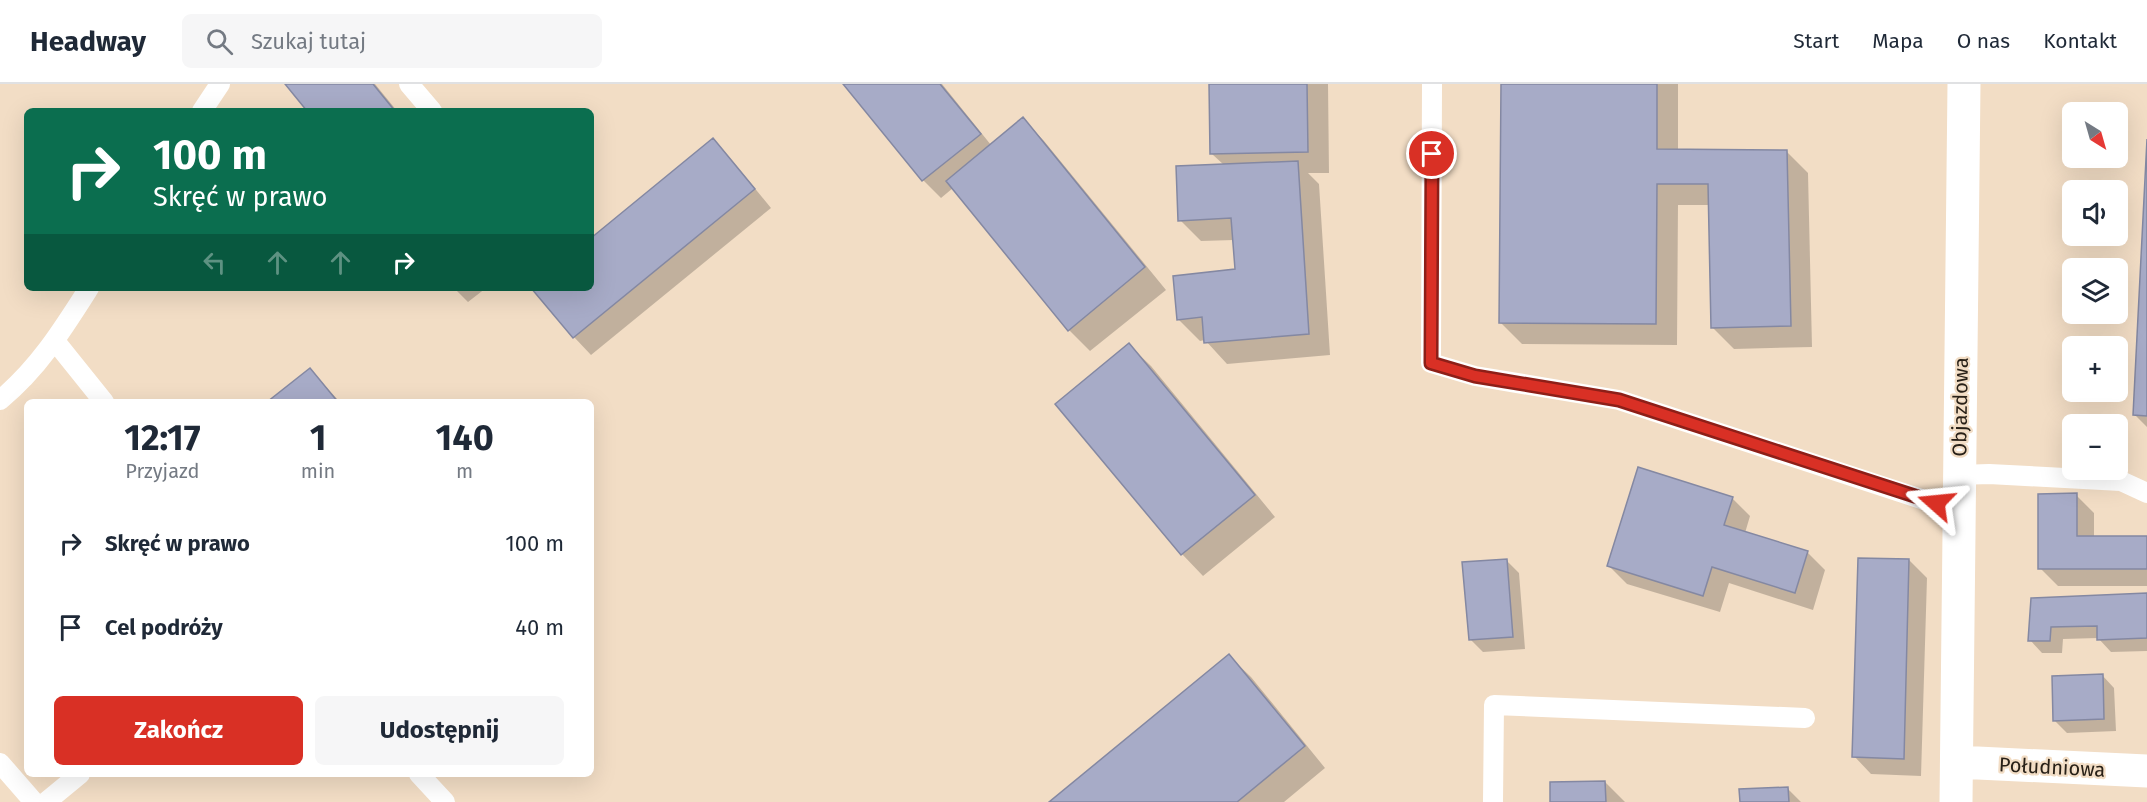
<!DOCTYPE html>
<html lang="pl">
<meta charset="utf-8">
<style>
:root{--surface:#fff;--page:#f6f6f7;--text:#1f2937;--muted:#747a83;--line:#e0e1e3;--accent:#d93025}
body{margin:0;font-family:"Fira Sans",sans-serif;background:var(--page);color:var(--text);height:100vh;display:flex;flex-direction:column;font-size:22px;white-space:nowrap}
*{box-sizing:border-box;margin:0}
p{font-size:20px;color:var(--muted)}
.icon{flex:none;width:33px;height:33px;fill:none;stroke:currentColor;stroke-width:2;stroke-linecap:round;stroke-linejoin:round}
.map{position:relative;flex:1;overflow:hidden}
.panel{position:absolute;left:24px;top:315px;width:570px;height:378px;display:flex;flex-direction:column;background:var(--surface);border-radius:9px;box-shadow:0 6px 24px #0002}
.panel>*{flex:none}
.banner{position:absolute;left:24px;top:24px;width:570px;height:183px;border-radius:9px;box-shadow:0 6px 24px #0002;background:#0b6e4f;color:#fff;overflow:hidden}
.needle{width:39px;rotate:143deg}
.buttons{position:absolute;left:2062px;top:18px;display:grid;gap:12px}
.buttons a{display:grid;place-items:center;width:66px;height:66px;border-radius:9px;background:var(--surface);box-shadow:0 6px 24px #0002;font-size:30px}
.pin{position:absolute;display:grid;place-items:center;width:51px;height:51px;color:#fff;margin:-26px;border:3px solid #fff;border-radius:50%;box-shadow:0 2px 6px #0007}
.me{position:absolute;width:66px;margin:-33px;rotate:288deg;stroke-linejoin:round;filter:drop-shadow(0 0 4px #0008)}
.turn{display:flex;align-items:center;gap:21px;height:126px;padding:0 30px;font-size:27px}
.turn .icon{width:78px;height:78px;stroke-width:2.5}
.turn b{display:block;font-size:42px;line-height:51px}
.lanes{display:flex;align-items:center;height:57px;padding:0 30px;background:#0003;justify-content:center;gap:30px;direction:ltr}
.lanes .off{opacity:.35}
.eta{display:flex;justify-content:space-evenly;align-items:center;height:102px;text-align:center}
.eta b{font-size:36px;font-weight:700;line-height:42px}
.button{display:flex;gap:12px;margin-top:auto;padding:12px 30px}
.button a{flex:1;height:69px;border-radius:9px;background:var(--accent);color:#fff;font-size:24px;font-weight:700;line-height:69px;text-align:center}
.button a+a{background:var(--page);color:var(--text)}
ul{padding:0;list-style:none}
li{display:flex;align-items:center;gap:18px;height:84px;padding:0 30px}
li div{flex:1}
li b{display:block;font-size:22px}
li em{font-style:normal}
header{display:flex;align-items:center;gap:36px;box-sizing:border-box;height:84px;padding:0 30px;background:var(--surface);border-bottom:2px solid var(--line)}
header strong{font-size:28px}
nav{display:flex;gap:33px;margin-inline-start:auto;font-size:21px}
.search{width:420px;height:54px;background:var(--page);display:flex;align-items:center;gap:15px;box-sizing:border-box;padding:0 21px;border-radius:9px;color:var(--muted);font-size:22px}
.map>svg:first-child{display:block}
.shadow{fill:#0003}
.building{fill:#a7abc7;stroke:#8488a2;stroke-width:1.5}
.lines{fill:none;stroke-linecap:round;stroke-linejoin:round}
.lane{stroke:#fff;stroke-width:20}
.street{stroke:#fff;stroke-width:33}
.route-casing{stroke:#8d1f18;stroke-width:15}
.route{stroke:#d93025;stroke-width:10}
.labels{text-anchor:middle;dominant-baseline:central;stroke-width:4.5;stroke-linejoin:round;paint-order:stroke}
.street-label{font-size:20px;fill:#282017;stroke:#f2ddc5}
</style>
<header>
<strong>Headway</strong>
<div class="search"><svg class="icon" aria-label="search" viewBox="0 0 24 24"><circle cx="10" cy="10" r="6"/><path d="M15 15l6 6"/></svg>Szukaj tutaj</div>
<nav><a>Start</a><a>Mapa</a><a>O nas</a><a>Kontakt</a></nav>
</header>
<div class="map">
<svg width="2147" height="718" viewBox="0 0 2147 718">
<rect width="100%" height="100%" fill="#f2ddc5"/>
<path class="shadow" d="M287,0H375L397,27H309Z
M845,0H942L991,61L1023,35L1044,57L1166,206L1090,267L1069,246L953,104L941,114L923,96Z
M1210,0H1328L1329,89H1308L1319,100L1330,271L1227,280L1205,256L1200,257L1178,235L1236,186L1234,156L1201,157L1180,136L1224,81L1212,70Z
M1502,0H1678V67L1787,68L1808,89L1812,263L1734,265L1712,243L1710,121H1678L1677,261L1522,260L1501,239Z
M713,56L730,74L771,124L591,271L574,253L533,204H591V156Z
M2147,84V343L2134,330Z
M454,204H486L468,218Z
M1129,261L1151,282L1275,433L1203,492L1182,470L1058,320Z
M310,286L340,318H270Z
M2076,411L2094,429V454H2147V502H2058L2040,484Z
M1732,414L1750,432L1745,449L1808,469L1825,486L1813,526L1729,499L1720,528L1627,500L1609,482Z
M1506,476L1519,489L1525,565L1483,568L1470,555Z
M1909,476L1927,494L1921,692L1871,690L1854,672Z
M2147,511V567L2111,568L2098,554L2063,555L2062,569H2042L2030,556L2033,516Z
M1229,572L1251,593L1325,684L1284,718H1051Z
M2102,591L2114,604L2116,647L2067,649L2054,636Z
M1605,698L1625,718H1551Z
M1788,705L1801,718H1741Z"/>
<path class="building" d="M285,0H373L395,27H307Z
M843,0H940L981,50L922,97Z
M1209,0H1307L1308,68L1210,70Z
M1501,0H1657V65L1787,66L1791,242L1711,244L1708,100H1657L1656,240L1499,239Z
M1023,33L1145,183L1068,247L946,97Z
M713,54L755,105L573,254L531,204H591V154Z
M2147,55V332L2133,331Z
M1298,77L1309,250L1204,259L1202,233L1177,236L1173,192L1235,185L1231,134L1178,137L1176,82Z
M1129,259L1255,411L1181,471L1055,320Z
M310,284L338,318H267Z
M1638,383L1733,413L1724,441L1808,467L1795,509L1712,483L1703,512L1607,482Z
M2077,409V452H2147V485H2038V410Z
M1858,474L1909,475L1904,675L1852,673Z
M1507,475L1513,553L1469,556L1462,478Z
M2147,509V554L2097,556V542L2051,543L2050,557H2028L2031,514Z
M1229,570L1305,662L1237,718H1049Z
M2103,590L2104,635L2053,637L2052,592Z
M1605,697L1606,718H1550V698Z
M1788,703L1789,718H1740L1739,705Z"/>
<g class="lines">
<path class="lane" d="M409,0L432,27
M1432,0L1431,279L1475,292L1619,316L1958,427
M202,27L220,0
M55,257L104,318
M0,316C38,285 63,245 89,204
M1959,391L1989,390L2121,397L2147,409
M0,679L34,718
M419,690L445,718
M46,718L80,690
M1493,718L1494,621L1805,634"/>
<path class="street" d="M1957,678L2147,687
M1956,718L1964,0"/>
</g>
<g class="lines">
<defs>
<path id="route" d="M1432,70L1431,279L1475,292L1619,316L1936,419"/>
</defs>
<use href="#route" class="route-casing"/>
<use href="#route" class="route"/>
</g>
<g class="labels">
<g class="street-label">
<text transform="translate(1960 323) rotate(-89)">Objazdowa</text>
<text transform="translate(2052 683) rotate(3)">Południowa</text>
</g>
</g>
</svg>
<div class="buttons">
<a><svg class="needle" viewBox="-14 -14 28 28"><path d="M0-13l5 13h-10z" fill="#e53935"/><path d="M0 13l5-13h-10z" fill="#747a83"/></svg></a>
<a><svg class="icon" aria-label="sound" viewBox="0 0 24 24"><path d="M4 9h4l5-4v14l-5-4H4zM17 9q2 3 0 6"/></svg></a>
<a><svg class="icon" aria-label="layers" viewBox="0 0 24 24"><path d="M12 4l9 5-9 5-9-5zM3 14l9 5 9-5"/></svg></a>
<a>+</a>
<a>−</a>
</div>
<div class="pin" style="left:1432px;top:70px;background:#d93025"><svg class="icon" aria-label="arrive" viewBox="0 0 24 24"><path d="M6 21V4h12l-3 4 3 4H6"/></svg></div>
<svg class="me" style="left:1936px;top:419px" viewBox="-20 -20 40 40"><path d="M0-17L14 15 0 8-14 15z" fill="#d93025" stroke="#fff" stroke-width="4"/></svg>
<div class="banner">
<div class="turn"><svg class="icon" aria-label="right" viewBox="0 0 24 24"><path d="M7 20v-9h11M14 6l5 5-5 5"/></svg><div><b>100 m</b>Skręć w prawo</div></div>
<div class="lanes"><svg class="icon off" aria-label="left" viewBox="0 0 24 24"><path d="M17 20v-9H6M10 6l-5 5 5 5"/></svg><svg class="icon off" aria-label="ahead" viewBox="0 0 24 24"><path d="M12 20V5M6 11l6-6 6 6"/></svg><svg class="icon off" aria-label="ahead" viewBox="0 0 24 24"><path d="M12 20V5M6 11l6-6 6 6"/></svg><svg class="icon" aria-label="right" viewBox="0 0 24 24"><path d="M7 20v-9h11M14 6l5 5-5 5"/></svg></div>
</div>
<section class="panel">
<div class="eta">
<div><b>12:17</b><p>Przyjazd</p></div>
<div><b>1</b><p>min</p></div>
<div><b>140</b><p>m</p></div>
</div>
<ul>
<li><svg class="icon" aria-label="right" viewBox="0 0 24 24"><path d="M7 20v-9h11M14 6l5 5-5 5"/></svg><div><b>Skręć w prawo</b></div><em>100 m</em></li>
<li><svg class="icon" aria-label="arrive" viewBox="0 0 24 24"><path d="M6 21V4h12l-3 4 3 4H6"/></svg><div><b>Cel podróży</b></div><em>40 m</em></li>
</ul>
<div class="button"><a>Zakończ</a><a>Udostępnij</a></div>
</section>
</div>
